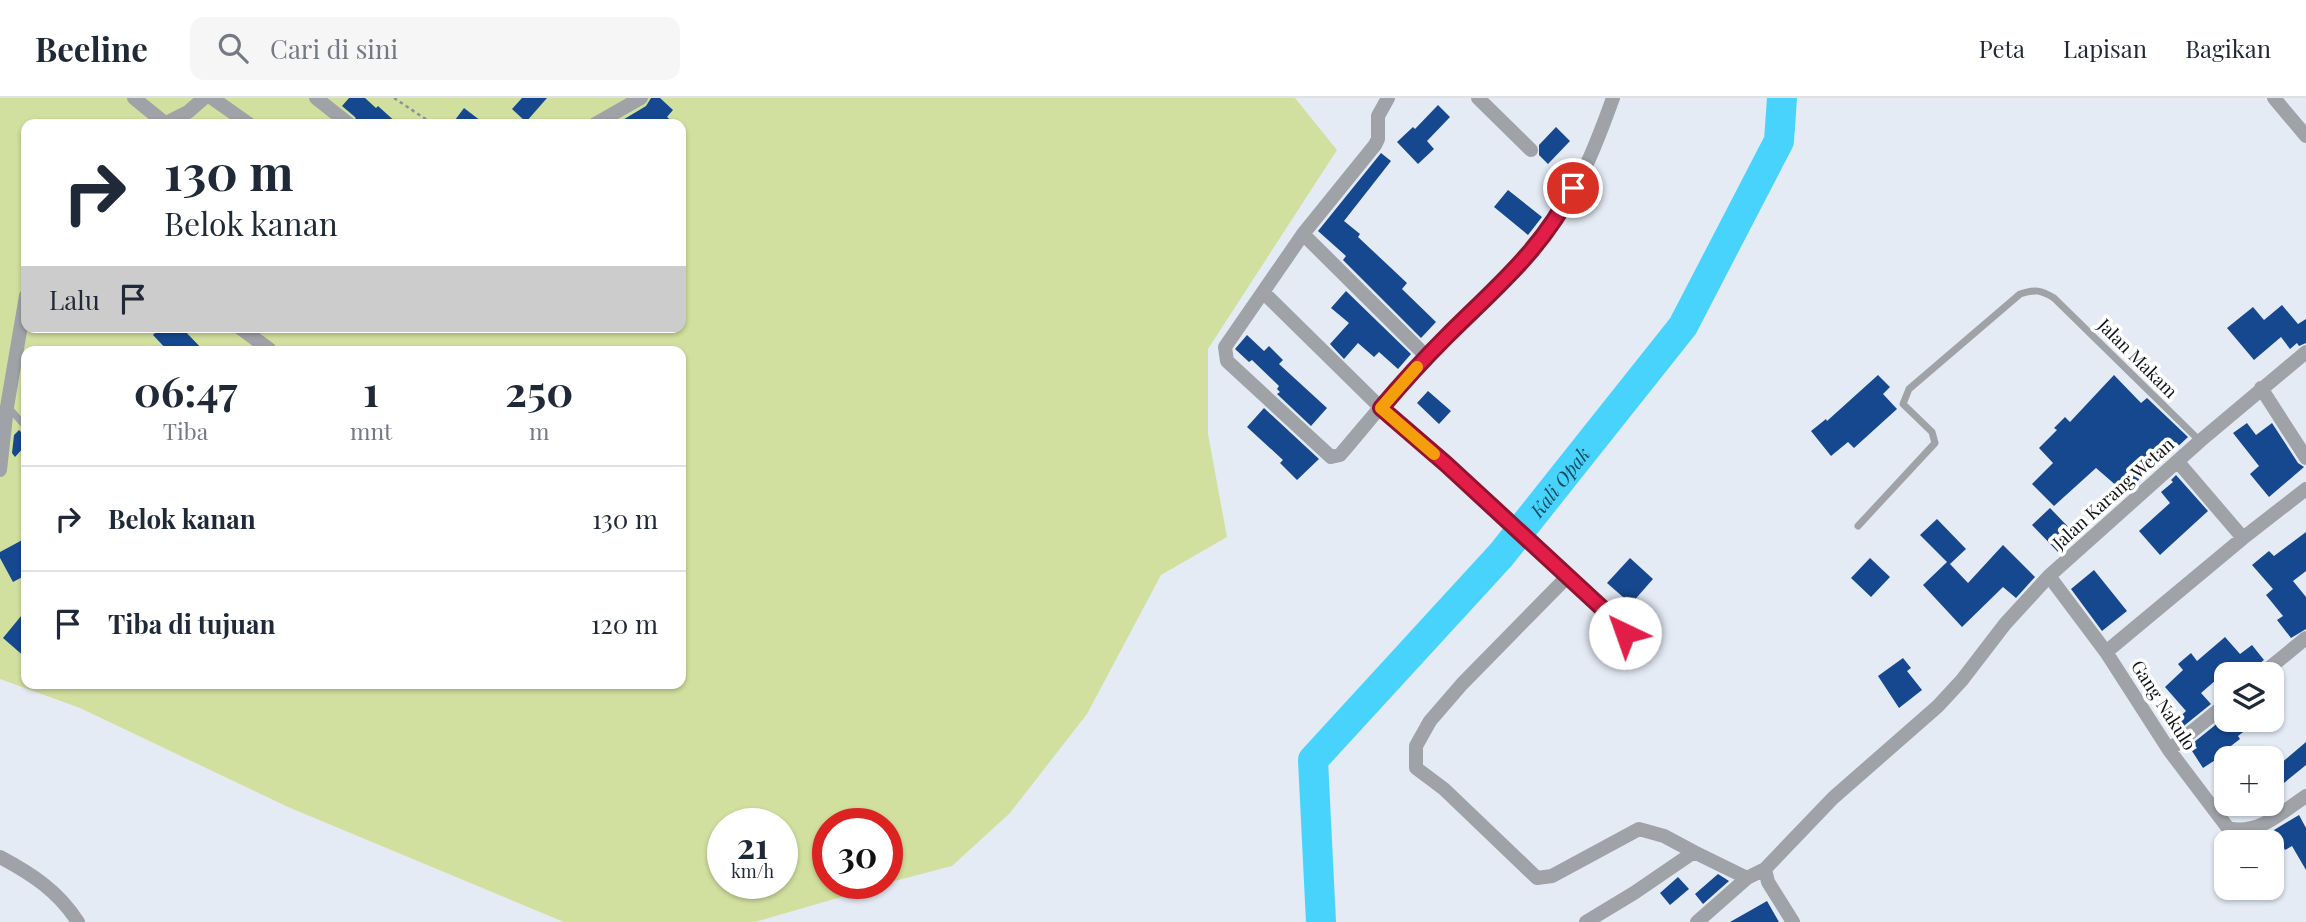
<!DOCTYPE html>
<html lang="id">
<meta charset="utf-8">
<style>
:root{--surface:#fff;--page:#f6f6f7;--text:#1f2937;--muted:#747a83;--line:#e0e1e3}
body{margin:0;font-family:"Playfair Display",serif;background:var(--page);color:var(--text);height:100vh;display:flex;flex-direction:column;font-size:26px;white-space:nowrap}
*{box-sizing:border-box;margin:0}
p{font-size:23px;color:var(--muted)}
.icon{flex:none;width:38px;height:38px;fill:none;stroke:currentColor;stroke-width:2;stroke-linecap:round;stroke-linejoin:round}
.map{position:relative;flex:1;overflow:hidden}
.details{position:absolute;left:21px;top:248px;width:665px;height:343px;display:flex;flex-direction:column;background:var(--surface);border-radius:14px;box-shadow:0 2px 5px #0004}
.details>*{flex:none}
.banner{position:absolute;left:21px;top:21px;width:665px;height:214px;border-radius:14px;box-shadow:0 2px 5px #0004;background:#fff;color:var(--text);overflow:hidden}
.buttons{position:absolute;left:2214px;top:564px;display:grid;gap:14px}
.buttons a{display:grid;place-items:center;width:70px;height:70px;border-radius:14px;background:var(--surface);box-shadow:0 2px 5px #0004;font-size:35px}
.speed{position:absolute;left:707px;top:710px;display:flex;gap:14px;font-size:35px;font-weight:700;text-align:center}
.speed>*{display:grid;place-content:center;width:91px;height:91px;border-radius:50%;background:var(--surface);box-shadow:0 2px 5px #0004;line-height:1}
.speed small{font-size:18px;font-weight:400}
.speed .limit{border:10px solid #d22;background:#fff;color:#111}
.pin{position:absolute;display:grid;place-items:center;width:60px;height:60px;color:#fff;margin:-30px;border:4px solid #fff;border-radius:50%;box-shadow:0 2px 7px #0007}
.me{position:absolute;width:77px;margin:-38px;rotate:318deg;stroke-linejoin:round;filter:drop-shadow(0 0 5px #0008)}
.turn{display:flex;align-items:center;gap:24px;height:147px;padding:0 28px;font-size:32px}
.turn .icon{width:91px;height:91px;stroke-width:2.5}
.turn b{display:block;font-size:49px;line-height:60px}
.then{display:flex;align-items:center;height:66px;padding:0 28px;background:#0003;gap:14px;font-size:26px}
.eta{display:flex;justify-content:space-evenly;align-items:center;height:119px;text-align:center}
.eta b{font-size:42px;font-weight:700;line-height:49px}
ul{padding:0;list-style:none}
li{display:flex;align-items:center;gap:21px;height:105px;padding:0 28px;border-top:2px solid var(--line)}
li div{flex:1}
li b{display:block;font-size:26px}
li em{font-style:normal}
header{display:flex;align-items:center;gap:42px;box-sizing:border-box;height:98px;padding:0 35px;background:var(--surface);border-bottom:2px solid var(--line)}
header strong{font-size:33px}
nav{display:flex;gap:38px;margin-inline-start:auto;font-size:24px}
.search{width:490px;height:63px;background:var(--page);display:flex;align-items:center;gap:18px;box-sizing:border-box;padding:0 24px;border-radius:14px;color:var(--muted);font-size:26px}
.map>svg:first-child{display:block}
.green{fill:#d2e09f;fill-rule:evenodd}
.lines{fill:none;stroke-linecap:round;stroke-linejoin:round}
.river{stroke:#48d3fd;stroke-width:30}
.building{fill:#16488f}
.path{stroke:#8d929a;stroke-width:2.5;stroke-dasharray:3.5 3.5;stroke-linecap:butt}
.lane{stroke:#9fa2a7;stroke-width:7}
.street{stroke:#9fa2a7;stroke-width:14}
.route-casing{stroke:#92132f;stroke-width:18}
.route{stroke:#e11d48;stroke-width:12}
.slow{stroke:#f59e0b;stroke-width:12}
.labels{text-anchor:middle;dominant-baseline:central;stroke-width:7;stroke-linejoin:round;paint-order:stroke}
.street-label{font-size:18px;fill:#111316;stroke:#fff}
.water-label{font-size:19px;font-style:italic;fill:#134d5e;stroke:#fff}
</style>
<header>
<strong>Beeline</strong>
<div class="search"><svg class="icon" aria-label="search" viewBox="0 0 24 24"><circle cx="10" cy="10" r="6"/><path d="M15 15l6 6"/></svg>Cari di sini</div>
<nav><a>Peta</a><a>Lapisan</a><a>Bagikan</a></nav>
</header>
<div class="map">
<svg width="2306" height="824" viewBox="0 0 2306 824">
<rect width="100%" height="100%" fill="#e4ebf5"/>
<path class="green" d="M0,0H1295L1337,52L1208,251V336L1227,439L1161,477L1087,616L1010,715L952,768L887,785V726H828V786H886L755,824H564L288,709L80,610L0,581ZM26,26H681V229H26ZM26,254H681V586H26ZM723,726H782V786H723Z"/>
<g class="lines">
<path class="river" id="s1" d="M1321,824L1313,662L1501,457L1683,228L1779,43L1782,0"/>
</g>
<path class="building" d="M349,0H365L376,10L378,8L398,26H358L355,19L342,8Z
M522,0H547L526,24L512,11Z
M651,0H660L673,12L667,19L675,26H616L646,8Z
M1438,7L1450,19L1427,43L1434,51L1418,66L1397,44L1413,29L1415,31Z
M464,10L485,26H452Z
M1556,29L1570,43L1548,66L1539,57V47Z
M1381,55L1391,63L1344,123L1360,136L1358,139L1407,185L1402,191L1436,224L1421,240L1343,162L1346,158L1318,133Z
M1508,92L1542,119L1528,137L1494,109Z
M1346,193L1411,256L1398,271L1379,254L1374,259L1358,245L1344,261L1330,246L1349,225L1331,210Z
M2282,207L2298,226L2306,221V245L2299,248L2297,245L2290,251L2281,239L2254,262L2227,230L2253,209L2264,222Z
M161,229H181L205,254H169L153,237Z
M1247,237L1264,253L1269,248L1283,262L1279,266L1327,310L1311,328L1277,296L1280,294L1277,291L1279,288L1252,262L1249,264L1235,251Z
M1878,277L1890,289L1883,296L1897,311L1854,350L1848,344L1831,358L1811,333L1826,321L1827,323Z
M2114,277L2141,305L2147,300L2188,339L2157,368L2154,365L2126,396L2096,370L2054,408L2032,386L2053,365L2039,350L2057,332L2054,330L2065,319L2070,324Z
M1428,293L1451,313L1439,326L1417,305Z
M1264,310L1319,361L1297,382L1280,365L1283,362L1247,329Z
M2247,325L2256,337L2272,325L2298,365L2304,369L2269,399L2250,376L2259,368L2233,335Z
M19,332L26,339V347L15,359L12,355L14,337Z
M2176,377L2208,413L2160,457L2139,433L2170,405L2161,394L2173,384L2171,382Z
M2050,410L2076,437L2058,454L2032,427Z
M1937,421L1966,451L1950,466L1968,485L2003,447L2035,479L2016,500L2003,489L1962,529L1923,487L1947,464L1920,437Z
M2306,434V473L2293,483L2306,499V531L2291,540L2277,522L2283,518L2266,497L2273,491L2252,467L2269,453L2274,458Z
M26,440V477L13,484L0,460V454Z
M1630,460L1653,481L1631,506L1607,485Z
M1870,460L1890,479L1871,499L1851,480Z
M2094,472L2127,513L2102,533L2071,491Z
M26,512V560L3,540Z
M2225,539L2240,556L2252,547L2264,562L2255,569L2253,576L2224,575L2201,595L2211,606L2180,631L2174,624L2186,613L2165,589L2183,572L2178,566L2191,555L2197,563Z
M1903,560L1911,570L1907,573L1922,592L1899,610L1878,578Z
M2224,620L2226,623L2260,621L2238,638L2240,641L2227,651L2229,653L2203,670L2192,653L2197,650L2193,645Z
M2306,644V667L2279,689L2272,680V673Z
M2299,717L2306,730V772L2292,748L2285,752L2274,732Z
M1718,776L1729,783L1703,806L1695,796Z
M1678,779L1689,791L1670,807L1660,795Z
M1767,803L1779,824H1730L1753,811Z"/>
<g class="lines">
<path class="path" d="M394,0L433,26"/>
<path class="lane" d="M8,309L26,329
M1858,428L1935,345L1932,334L1903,306L1909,291L2020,196C2035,191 2041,192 2054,200L2200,343"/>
<path class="street" d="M134,0L166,26
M212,0L249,26
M316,0L349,26
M1388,0L1378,18V41L1375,47L1303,136L1225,249L1227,263L1331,359L1340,357C1369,323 1397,288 1428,256C1474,209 1521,172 1559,116C1583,81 1599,39 1613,0
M1478,0L1531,52
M2274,0L2306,38
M166,25L188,14L204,0
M595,26L641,0
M1303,136L1426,258
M1264,195L1381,310L1446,366L1617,523L1633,547
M239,229L269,251
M2261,290L2306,360
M2178,364L2243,440
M0,372L7,309L26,198
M1568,478L1462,586L1430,623L1416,648V670L1444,691L1537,780L1552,778L1639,731L1664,738L1694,754
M2049,478L2106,554L2169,652L2228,730C2258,738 2282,714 2306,698
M2106,554L2243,440L2306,391
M2262,576L2306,540
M2169,652L2226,606
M0,759C32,776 58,793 78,824
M1586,824L1634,795L1694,754L1747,780L1765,771
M1697,824L1747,780
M1793,824L1768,784L1765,771L1833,700L1938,608L1962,582L2005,526L2049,478L2200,343L2306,254"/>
</g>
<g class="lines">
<defs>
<path id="route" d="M1573,90C1541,153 1495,190 1447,238C1424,261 1402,285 1381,310L1446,366L1616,523L1625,535"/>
</defs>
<use href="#route" class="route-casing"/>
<use href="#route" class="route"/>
<path class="slow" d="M1417,269L1381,310L1434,356"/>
</g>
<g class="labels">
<g class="street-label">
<text transform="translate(2138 260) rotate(45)">Jalan Makam</text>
<text transform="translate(2113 395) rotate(-42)">Jalan Karang Wetan</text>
<text transform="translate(2164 607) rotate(57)">Gang Nakulo</text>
</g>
<g class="water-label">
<text stroke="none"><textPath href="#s1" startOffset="534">Kali Opak</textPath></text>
</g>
</g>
</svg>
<div class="buttons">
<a><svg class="icon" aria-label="layers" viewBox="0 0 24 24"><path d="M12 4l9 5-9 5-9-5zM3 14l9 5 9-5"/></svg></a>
<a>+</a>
<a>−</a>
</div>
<div class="speed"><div>21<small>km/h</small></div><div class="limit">30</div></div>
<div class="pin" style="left:1573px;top:90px;background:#d93025"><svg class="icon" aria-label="arrive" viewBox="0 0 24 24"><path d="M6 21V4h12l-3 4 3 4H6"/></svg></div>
<svg class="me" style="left:1625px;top:535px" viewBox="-20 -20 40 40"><circle r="19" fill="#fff"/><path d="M0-13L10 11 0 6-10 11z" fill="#e11d48"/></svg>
<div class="banner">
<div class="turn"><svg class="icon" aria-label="right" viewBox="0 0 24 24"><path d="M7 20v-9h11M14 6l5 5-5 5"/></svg><div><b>130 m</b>Belok kanan</div></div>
<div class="then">Lalu<svg class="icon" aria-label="arrive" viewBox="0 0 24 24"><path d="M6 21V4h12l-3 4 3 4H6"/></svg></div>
</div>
<section class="details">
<div class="eta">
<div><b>06:47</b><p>Tiba</p></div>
<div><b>1</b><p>mnt</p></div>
<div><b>250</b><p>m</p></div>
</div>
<ul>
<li><svg class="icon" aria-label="right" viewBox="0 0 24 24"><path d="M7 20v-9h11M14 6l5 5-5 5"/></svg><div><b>Belok kanan</b></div><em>130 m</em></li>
<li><svg class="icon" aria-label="arrive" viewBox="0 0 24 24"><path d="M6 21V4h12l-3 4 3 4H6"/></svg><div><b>Tiba di tujuan</b></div><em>120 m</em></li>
</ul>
</section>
</div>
